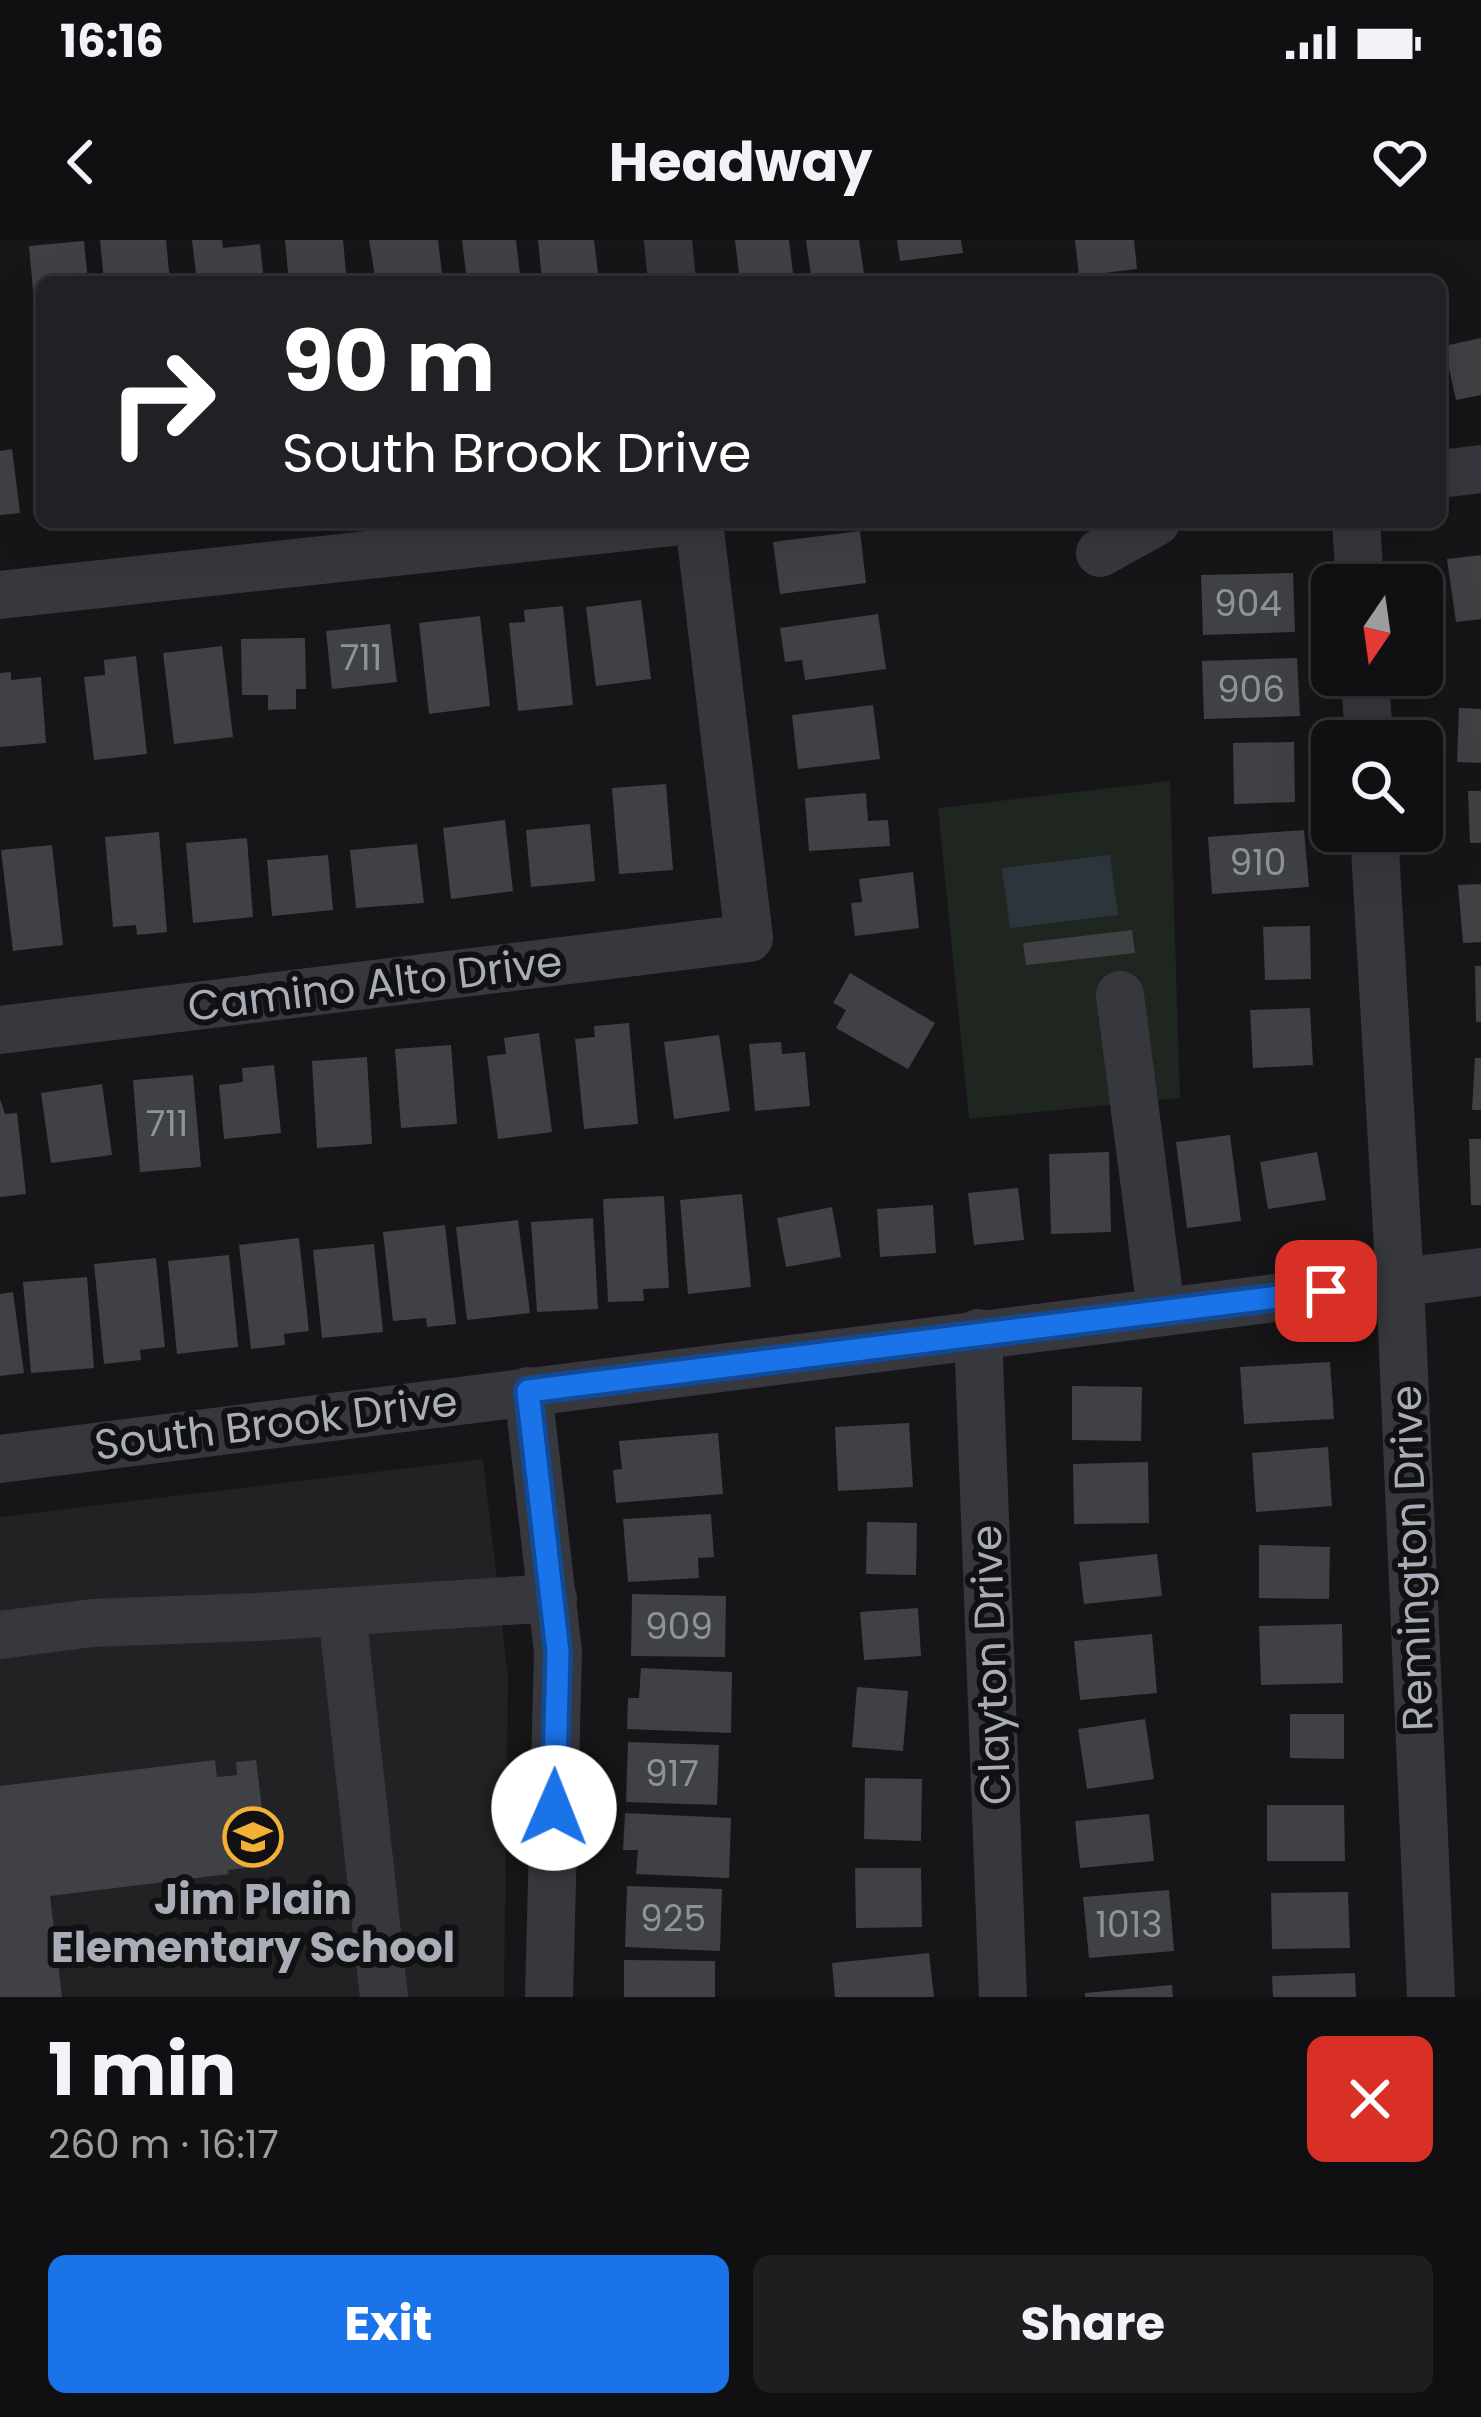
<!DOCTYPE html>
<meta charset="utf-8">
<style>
:root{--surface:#101012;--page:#1e1e20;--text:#f1f3f6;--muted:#9c9d9f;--line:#303032;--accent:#1a73e8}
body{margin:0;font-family:Poppins,sans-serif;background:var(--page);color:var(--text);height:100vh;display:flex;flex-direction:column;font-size:45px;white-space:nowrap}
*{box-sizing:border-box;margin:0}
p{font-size:39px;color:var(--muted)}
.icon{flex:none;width:66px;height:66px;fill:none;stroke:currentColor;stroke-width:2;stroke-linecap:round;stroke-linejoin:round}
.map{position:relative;height:1757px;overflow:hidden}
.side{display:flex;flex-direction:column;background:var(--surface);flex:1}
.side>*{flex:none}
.banner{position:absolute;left:36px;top:36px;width:1410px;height:252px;border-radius:18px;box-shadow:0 12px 48px #0002,0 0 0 3px var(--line);background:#202124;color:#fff;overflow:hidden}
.needle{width:78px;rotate:193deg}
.fabs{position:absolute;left:1311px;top:324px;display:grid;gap:24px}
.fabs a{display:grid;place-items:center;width:132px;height:132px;border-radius:18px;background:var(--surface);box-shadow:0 12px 48px #0002,0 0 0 3px var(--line);font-size:60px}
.pin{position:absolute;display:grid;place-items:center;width:102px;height:102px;color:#fff;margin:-51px;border-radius:24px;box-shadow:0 6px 18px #0006}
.me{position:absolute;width:132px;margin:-66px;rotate:1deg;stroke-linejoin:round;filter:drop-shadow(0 0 9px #0008)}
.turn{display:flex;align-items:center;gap:42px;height:252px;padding:0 48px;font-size:54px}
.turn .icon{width:156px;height:156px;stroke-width:2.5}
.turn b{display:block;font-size:84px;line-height:102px}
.round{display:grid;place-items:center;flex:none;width:126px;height:126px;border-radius:18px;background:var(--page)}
.headline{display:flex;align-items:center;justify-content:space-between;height:204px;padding:0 48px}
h1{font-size:72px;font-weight:700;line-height:90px}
.cta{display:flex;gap:24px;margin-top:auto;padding:24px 48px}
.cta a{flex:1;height:138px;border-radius:18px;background:var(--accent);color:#fff;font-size:48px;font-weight:700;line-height:138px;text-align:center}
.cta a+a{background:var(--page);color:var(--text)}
.status{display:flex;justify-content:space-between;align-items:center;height:84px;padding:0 60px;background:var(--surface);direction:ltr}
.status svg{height:33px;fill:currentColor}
header{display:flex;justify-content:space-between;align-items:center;height:156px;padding:0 48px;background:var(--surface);font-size:54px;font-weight:700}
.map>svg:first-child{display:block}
.built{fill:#222225}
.green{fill:#1e261f}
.water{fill:#2c353c}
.building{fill:#404145}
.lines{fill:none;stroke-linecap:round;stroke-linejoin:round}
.minor{stroke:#37383d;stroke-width:48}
.route-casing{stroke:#114b97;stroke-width:30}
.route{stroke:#1a73e8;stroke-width:21}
.labels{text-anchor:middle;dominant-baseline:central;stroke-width:12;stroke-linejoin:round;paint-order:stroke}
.number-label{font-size:36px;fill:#8e929b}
.street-label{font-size:42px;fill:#a8adb8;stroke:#111113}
.poi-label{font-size:42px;font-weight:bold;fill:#a8adb8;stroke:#111113}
</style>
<div class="status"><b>16:16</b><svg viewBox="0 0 49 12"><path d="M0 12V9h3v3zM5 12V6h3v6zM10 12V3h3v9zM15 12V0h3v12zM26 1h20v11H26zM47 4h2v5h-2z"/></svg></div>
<header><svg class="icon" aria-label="back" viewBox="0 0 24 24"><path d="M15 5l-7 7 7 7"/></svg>Headway<svg class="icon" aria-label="heart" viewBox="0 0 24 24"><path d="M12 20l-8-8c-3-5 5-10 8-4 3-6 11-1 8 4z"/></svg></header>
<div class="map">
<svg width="1481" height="1757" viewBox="0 0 1481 1757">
<rect width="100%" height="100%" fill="#161618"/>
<path class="built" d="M483,1219L508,1437L504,1757H0V1277Z"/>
<path class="green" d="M1170,541L1180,858L969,879L938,568Z"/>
<path class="water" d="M1110,615L1118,675L1010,688L1002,628Z"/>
<path class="building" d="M100,0H166L170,42H104Z
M192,0H222L223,8L260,4L264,42H197Z
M285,0H343L347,42H289Z
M369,0H438L443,42H376Z
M462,0H516L520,34L467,41Z
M538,0H594L598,33L542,39Z
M735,0H789L794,42H740Z
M806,0H859L865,41L812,42Z
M897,0H961L963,13L900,21Z
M1075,0H1134L1137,29L1079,36Z
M84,1L88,42H42V72H35L29,6Z
M1481,98V155L1456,160L1444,106Z
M12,209L20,273L0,275V211Z
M860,291L866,343L780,354L773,302Z
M1481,315V379L1456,382L1447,319Z
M1293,333L1295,392L1203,395L1201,335Z
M641,360L651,439L596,446L586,367Z
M563,366L573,465L518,471L509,383L525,382L524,370Z
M878,374L886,429L805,440L802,420L785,422L780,388Z
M480,376L490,466L429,474L419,383Z
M390,384L397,442L332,449L326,391Z
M305,398L306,449H296V469L268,470V455H242L241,399Z
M222,406L233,497L174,504L163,413Z
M136,416L147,514L94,520L84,437L105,435L104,420Z
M1297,418L1300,476L1204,479L1202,421Z
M11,432V440L41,437L46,503L0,507V433Z
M873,465L880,519L798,529L792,475Z
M1459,468L1481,469V523L1457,522Z
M1294,502L1295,562L1234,564L1233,503Z
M666,544L673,630L619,634L612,548Z
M1468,551H1481V603H1470Z
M866,553L868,581L888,580L890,606L809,611L805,558Z
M505,580L513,651L451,659L443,588Z
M590,584L595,641L531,647L526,590Z
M1304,590L1309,647L1212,654L1208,597Z
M159,592L167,692L137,695L136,685L113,687L105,597Z
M247,598L253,677L193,683L186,603Z
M417,604L424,663L356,668L350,610Z
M52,605L63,705L13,711L1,610Z
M328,615L333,670L272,676L267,620Z
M913,632L919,688L855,696L851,663L862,662L859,639Z
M1481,644V702L1463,703L1458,645Z
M1310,686L1311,739L1265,740L1263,687Z
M1132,690L1135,713L1026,725L1023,703Z
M1475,726H1481V782H1476Z
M850,733L935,783L908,829L836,788L846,770L833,763Z
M1310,768L1313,825L1253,828L1250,770Z
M629,783L638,884L584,889L575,799L595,797L594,786Z
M539,793L552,892L498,899L487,816L506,814L504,798Z
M719,795L730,871L674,879L664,802Z
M781,802L782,814L805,812L810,866L755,871L749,804Z
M451,805L457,884L401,888L395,809Z
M367,817L372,904L317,908L312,821Z
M1475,818H1481V870H1472Z
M274,825L281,893L224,899L219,845L243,842L242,828Z
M193,835L201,927L140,932L133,840Z
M102,844L112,915L51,923L41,853Z
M0,859L5,874L17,873L26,954L0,957Z
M1230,895L1241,981L1187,988L1176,902Z
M1469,899H1481V965H1471Z
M1109,912L1111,992L1051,994L1049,914Z
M1317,912L1326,960L1268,969L1260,922Z
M1018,948L1024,1000L974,1005L968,953Z
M742,954L751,1047L688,1054L680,960Z
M664,956L669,1048L643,1049L644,1061L608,1062L603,959Z
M933,965L936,1013L880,1017L877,969Z
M832,967L841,1017L786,1027L777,978Z
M593,978L598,1069L537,1072L531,982Z
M518,980L530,1073L467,1080L456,987Z
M445,985L456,1084L427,1087L426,1078L393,1081L383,992Z
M299,998L309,1091L284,1094L285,1105L251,1109L239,1005Z
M374,1004L383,1092L322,1098L313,1010Z
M229,1015L238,1107L177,1114L168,1021Z
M156,1018L165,1107L140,1110L141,1120L104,1124L94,1024Z
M87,1037L94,1128L31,1133L23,1042Z
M13,1052L24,1133L0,1136V1054Z
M1330,1122L1334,1179L1244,1184L1240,1127Z
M1072,1146L1142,1147L1141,1201L1072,1200Z
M909,1183L913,1247L838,1251L835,1187Z
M718,1193L723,1254L616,1263L613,1230L622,1229L619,1201Z
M1328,1207L1332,1266L1256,1272L1252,1213Z
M1148,1222L1149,1283L1074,1284L1073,1224Z
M711,1274L714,1317L698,1318L699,1338L628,1342L623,1279Z
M867,1282L917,1283L916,1335L866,1334Z
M1259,1305L1330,1307L1329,1359L1259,1358Z
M1157,1314L1162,1356L1084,1364L1079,1322Z
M632,1354L726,1356L725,1417L631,1416Z
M918,1368L921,1416L864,1420L860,1372Z
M1342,1384L1343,1443L1261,1445L1259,1386Z
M1152,1394L1157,1453L1080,1460L1074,1401Z
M641,1428L732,1432L731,1493L627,1489L628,1458H639Z
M857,1447L908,1451L903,1511L852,1507Z
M1290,1474H1344V1519L1290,1518Z
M1145,1479L1154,1539L1087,1549L1078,1489Z
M628,1502L719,1505L717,1565L626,1562Z
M215,1520L217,1537L237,1535L236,1522L256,1520L269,1625L228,1630L229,1634L50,1656L62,1757H0V1546Z
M865,1538L922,1539L921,1601L864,1599Z
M1267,1565H1344L1345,1621H1267Z
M625,1573L731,1578L729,1638L636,1634L638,1610H623Z
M1149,1574L1154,1621L1080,1628L1075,1581Z
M855,1628H921L922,1687L856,1688Z
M627,1646L722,1649L720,1711L625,1707Z
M1169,1650L1174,1711L1089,1718L1083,1657Z
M1348,1652L1350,1708L1272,1709L1271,1653Z
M929,1713L934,1757H835L832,1723Z
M624,1720L715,1721V1757H624Z
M1355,1733L1356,1757H1273L1272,1736Z
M1172,1745L1173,1757H1085V1753Z"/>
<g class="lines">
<path class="minor" d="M668,0L672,42
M1440,234L1481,229
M1356,282L1360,345
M1100,313L1156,282
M0,355L673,282
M1365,435L1369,501
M1374,591L1400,1042L1431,1757
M1120,755L1161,1070
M0,790L749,698L699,282
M978,1093L1003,1757
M528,1151L558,1412L549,1757
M0,1219L1481,1032
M342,1372L384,1757
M0,1395L92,1383L258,1377L553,1358"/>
</g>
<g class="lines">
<defs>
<path id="route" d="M554,1568L558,1412L528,1151L1326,1051"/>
</defs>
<use href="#route" class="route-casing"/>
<use href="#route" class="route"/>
</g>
<defs>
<symbol id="school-ring" viewBox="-11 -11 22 22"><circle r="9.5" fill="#111113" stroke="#f2b134" stroke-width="1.5"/><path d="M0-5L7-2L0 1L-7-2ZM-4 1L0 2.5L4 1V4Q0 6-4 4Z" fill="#f2b134"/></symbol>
</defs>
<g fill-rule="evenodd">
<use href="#school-ring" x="220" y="1564" width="66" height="66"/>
</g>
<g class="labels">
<g class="number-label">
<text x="1248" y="363">904</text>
<text x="361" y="417">711</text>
<text x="1251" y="449">906</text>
<text x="1258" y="622">910</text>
<text x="167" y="883">711</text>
<text x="679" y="1386">909</text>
<text x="672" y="1533">917</text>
<text x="673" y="1678">925</text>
<text x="1129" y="1684">1013</text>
</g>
<g class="street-label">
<text transform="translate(375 744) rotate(-7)">Camino Alto Drive</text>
<text transform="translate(276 1183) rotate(-7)">South Brook Drive</text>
<text transform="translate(1412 1318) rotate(-92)">Remington Drive</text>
<text transform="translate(991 1425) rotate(-92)">Clayton Drive</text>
</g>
<g class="poi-label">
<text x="253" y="1659">Jim Plain<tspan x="253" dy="48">Elementary School</tspan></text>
</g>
</g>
</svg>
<div class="fabs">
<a><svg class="needle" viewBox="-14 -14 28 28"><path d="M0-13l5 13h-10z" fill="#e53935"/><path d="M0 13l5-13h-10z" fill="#9c9d9f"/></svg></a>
<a><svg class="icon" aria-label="search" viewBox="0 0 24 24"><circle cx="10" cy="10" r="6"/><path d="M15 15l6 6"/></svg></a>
</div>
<div class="pin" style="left:1326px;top:1051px;background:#d93025"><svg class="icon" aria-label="arrive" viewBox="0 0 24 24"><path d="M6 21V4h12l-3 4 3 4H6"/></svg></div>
<svg class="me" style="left:554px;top:1568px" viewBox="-20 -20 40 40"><circle r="19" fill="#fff"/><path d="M0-13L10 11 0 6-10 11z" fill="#1a73e8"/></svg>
<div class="banner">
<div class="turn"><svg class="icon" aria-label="right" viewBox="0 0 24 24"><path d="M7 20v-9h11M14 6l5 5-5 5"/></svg><div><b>90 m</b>South Brook Drive</div></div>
</div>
</div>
<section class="side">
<div class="headline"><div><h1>1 min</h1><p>260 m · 16:17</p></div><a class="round" style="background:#d93025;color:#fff"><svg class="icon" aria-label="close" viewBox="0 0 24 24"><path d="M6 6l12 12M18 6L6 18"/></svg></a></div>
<div class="cta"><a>Exit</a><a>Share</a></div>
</section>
